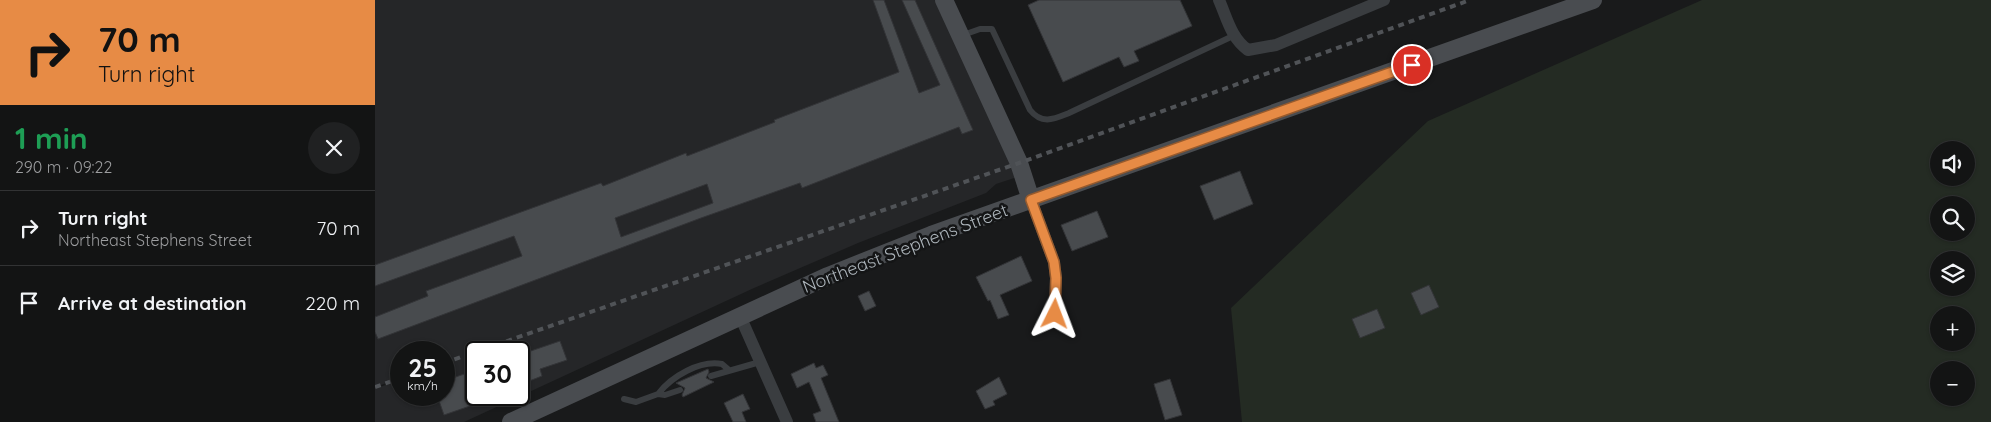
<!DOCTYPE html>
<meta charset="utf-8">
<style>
:root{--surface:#131414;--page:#202122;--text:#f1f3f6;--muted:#9d9ea0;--line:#323334}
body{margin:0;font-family:Quicksand,sans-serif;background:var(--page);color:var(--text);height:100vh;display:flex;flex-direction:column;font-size:19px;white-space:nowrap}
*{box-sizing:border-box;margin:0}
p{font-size:16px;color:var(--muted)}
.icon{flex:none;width:28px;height:28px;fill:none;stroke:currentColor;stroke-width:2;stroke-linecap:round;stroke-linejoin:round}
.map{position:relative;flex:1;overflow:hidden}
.panel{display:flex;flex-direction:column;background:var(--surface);width:375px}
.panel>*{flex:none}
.top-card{background:#e78b45;color:#111;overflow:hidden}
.tools{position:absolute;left:1555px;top:141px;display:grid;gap:10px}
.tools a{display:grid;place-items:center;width:45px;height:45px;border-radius:50%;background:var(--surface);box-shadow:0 1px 4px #0004,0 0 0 1px var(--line);font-size:25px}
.speed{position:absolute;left:15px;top:341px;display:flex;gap:10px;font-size:25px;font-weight:700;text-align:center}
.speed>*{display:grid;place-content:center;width:65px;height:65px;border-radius:50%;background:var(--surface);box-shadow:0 1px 4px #0004,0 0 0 1px var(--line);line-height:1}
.speed small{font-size:12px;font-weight:400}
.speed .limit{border:2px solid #111;border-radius:8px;background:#fff;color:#111}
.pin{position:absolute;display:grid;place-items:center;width:42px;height:42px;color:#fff;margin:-21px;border:2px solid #fff;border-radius:50%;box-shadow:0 1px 5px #0007}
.me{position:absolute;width:55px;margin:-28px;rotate:3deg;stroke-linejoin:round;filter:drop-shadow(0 0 4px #0008)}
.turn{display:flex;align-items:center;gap:18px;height:105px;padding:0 15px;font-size:22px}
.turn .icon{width:65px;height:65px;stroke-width:2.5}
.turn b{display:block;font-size:35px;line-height:42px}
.round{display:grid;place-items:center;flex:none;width:52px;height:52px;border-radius:26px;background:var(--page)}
.overview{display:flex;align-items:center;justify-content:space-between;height:85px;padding:0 15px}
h1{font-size:30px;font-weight:700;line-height:38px;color:#1e9e55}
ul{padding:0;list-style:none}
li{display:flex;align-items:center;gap:15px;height:75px;padding:0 15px;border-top:1px solid var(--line)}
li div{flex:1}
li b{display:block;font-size:19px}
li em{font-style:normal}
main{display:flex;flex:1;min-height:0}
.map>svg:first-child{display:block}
.built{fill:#252628;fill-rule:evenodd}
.green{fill:#242b23;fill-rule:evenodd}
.building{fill:#484b4e;stroke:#333437;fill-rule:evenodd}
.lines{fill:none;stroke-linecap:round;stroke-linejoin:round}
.lane{stroke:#3a3d40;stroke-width:6}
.street{stroke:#3a3d40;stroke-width:12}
.secondary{stroke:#494c50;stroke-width:18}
.rail{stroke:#505357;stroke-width:4;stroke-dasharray:6 5;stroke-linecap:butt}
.route-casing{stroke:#965a2d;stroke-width:12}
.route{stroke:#e78b45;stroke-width:9}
.labels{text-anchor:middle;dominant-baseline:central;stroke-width:5;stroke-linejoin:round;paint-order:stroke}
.street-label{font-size:18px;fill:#acb4ba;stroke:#141516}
</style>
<main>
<section class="panel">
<div class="top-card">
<div class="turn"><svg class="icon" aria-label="right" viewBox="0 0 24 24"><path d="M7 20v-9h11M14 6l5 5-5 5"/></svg><div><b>70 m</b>Turn right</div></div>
</div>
<div class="overview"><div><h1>1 min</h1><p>290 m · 09:22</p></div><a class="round"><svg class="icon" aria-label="close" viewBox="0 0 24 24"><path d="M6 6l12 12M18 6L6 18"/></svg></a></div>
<ul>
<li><svg class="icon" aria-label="right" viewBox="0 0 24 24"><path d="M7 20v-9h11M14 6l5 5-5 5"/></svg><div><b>Turn right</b><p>Northeast Stephens Street</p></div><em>70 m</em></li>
<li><svg class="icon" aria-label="arrive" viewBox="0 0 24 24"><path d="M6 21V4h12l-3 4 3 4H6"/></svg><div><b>Arrive at destination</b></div><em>220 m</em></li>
</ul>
</section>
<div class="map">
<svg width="1616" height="422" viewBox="0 0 1616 422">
<rect width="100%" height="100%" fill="#191a1b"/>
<path class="built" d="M0,0H567L648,175L621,184L611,193L483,243L379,288L89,422H0V389L26,379V395H69V352H26V378L0,387ZM101,352H144V395H101Z"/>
<path class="green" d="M1327,0H1616V422H867L856,308L1053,121ZM1564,150H1591V178H1564ZM1564,205H1591V232H1564ZM1564,260H1591V288H1564ZM1564,315H1591V342H1564ZM1564,370H1591V398H1564Z"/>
<path class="building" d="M498,0H509L544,93L565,85L527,0H540L598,130L587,134L584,127L427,188L425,183L326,218L3,339L0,332V317L53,296L51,291L147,256L139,236L0,286V265L226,183L228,186L311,153L312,156L400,122L399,120L524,72ZM332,184L338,203L246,237L240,218Z
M664,0H805L817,26L759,51L764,61L749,67L744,57L688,82L653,5Z
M865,171L878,204L839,220L825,186Z
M722,211L733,237L697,251L686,225Z
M646,256L657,281L625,295L634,315L623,319L615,300L613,301L601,277Z
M1054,285L1064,307L1046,315L1036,293Z
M494,291L501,306L490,311L483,296Z
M1002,309L1010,328L985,338L977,319Z
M185,341L192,360L165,369L167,376L144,385V355Z
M439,363L441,368L448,365L453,375L446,378L464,422H441L438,414L446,411L434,382L422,388L416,374Z
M333,369L334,372L331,378L339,382L308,397L307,395L310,388L301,383Z
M101,370V395L121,397L69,415L62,395H69V381Z
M624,377L632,394L618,401L620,405L610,409L601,391Z
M795,379L807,415L790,420L779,384Z
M368,394L375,409L367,412L371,422H358L349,403Z"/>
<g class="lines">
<path class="lane" d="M588,35L605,29H617L655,110C667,125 679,119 694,113L858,36
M336,376L385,362
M283,394C297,376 325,360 347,364L354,370
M249,399L261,402L283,394L290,395L305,390"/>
<path class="street" d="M844,0C852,18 856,38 873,50L901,45L1009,0
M656,200L679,262L681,278L679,314
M365,316L412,422"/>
<path class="secondary" d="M569,0L644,163L656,200
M136,422L453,276L556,235L1218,0"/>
<path class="rail" d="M69,363L644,163L1095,0
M0,387L26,378"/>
</g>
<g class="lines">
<defs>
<path id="route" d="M680,314L681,278L679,262L656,200L1037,65"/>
</defs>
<use href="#route" class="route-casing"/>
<use href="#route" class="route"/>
</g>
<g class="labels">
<g class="street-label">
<text transform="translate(530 248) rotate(-21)">Northeast Stephens Street</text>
</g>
</g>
</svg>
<div class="tools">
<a><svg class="icon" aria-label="sound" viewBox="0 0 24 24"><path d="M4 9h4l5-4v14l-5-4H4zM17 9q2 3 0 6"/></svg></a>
<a><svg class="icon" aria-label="search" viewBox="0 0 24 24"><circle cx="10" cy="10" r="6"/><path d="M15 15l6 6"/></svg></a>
<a><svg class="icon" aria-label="layers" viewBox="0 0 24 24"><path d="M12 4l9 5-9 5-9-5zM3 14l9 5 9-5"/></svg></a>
<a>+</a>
<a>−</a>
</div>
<div class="speed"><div>25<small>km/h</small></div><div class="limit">30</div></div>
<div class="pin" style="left:1037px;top:65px;background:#d93025"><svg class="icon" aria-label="arrive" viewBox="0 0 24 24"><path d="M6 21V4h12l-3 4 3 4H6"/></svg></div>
<svg class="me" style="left:680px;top:314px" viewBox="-20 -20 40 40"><path d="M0-17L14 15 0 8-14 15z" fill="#e78b45" stroke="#fff" stroke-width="4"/></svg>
</div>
</main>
